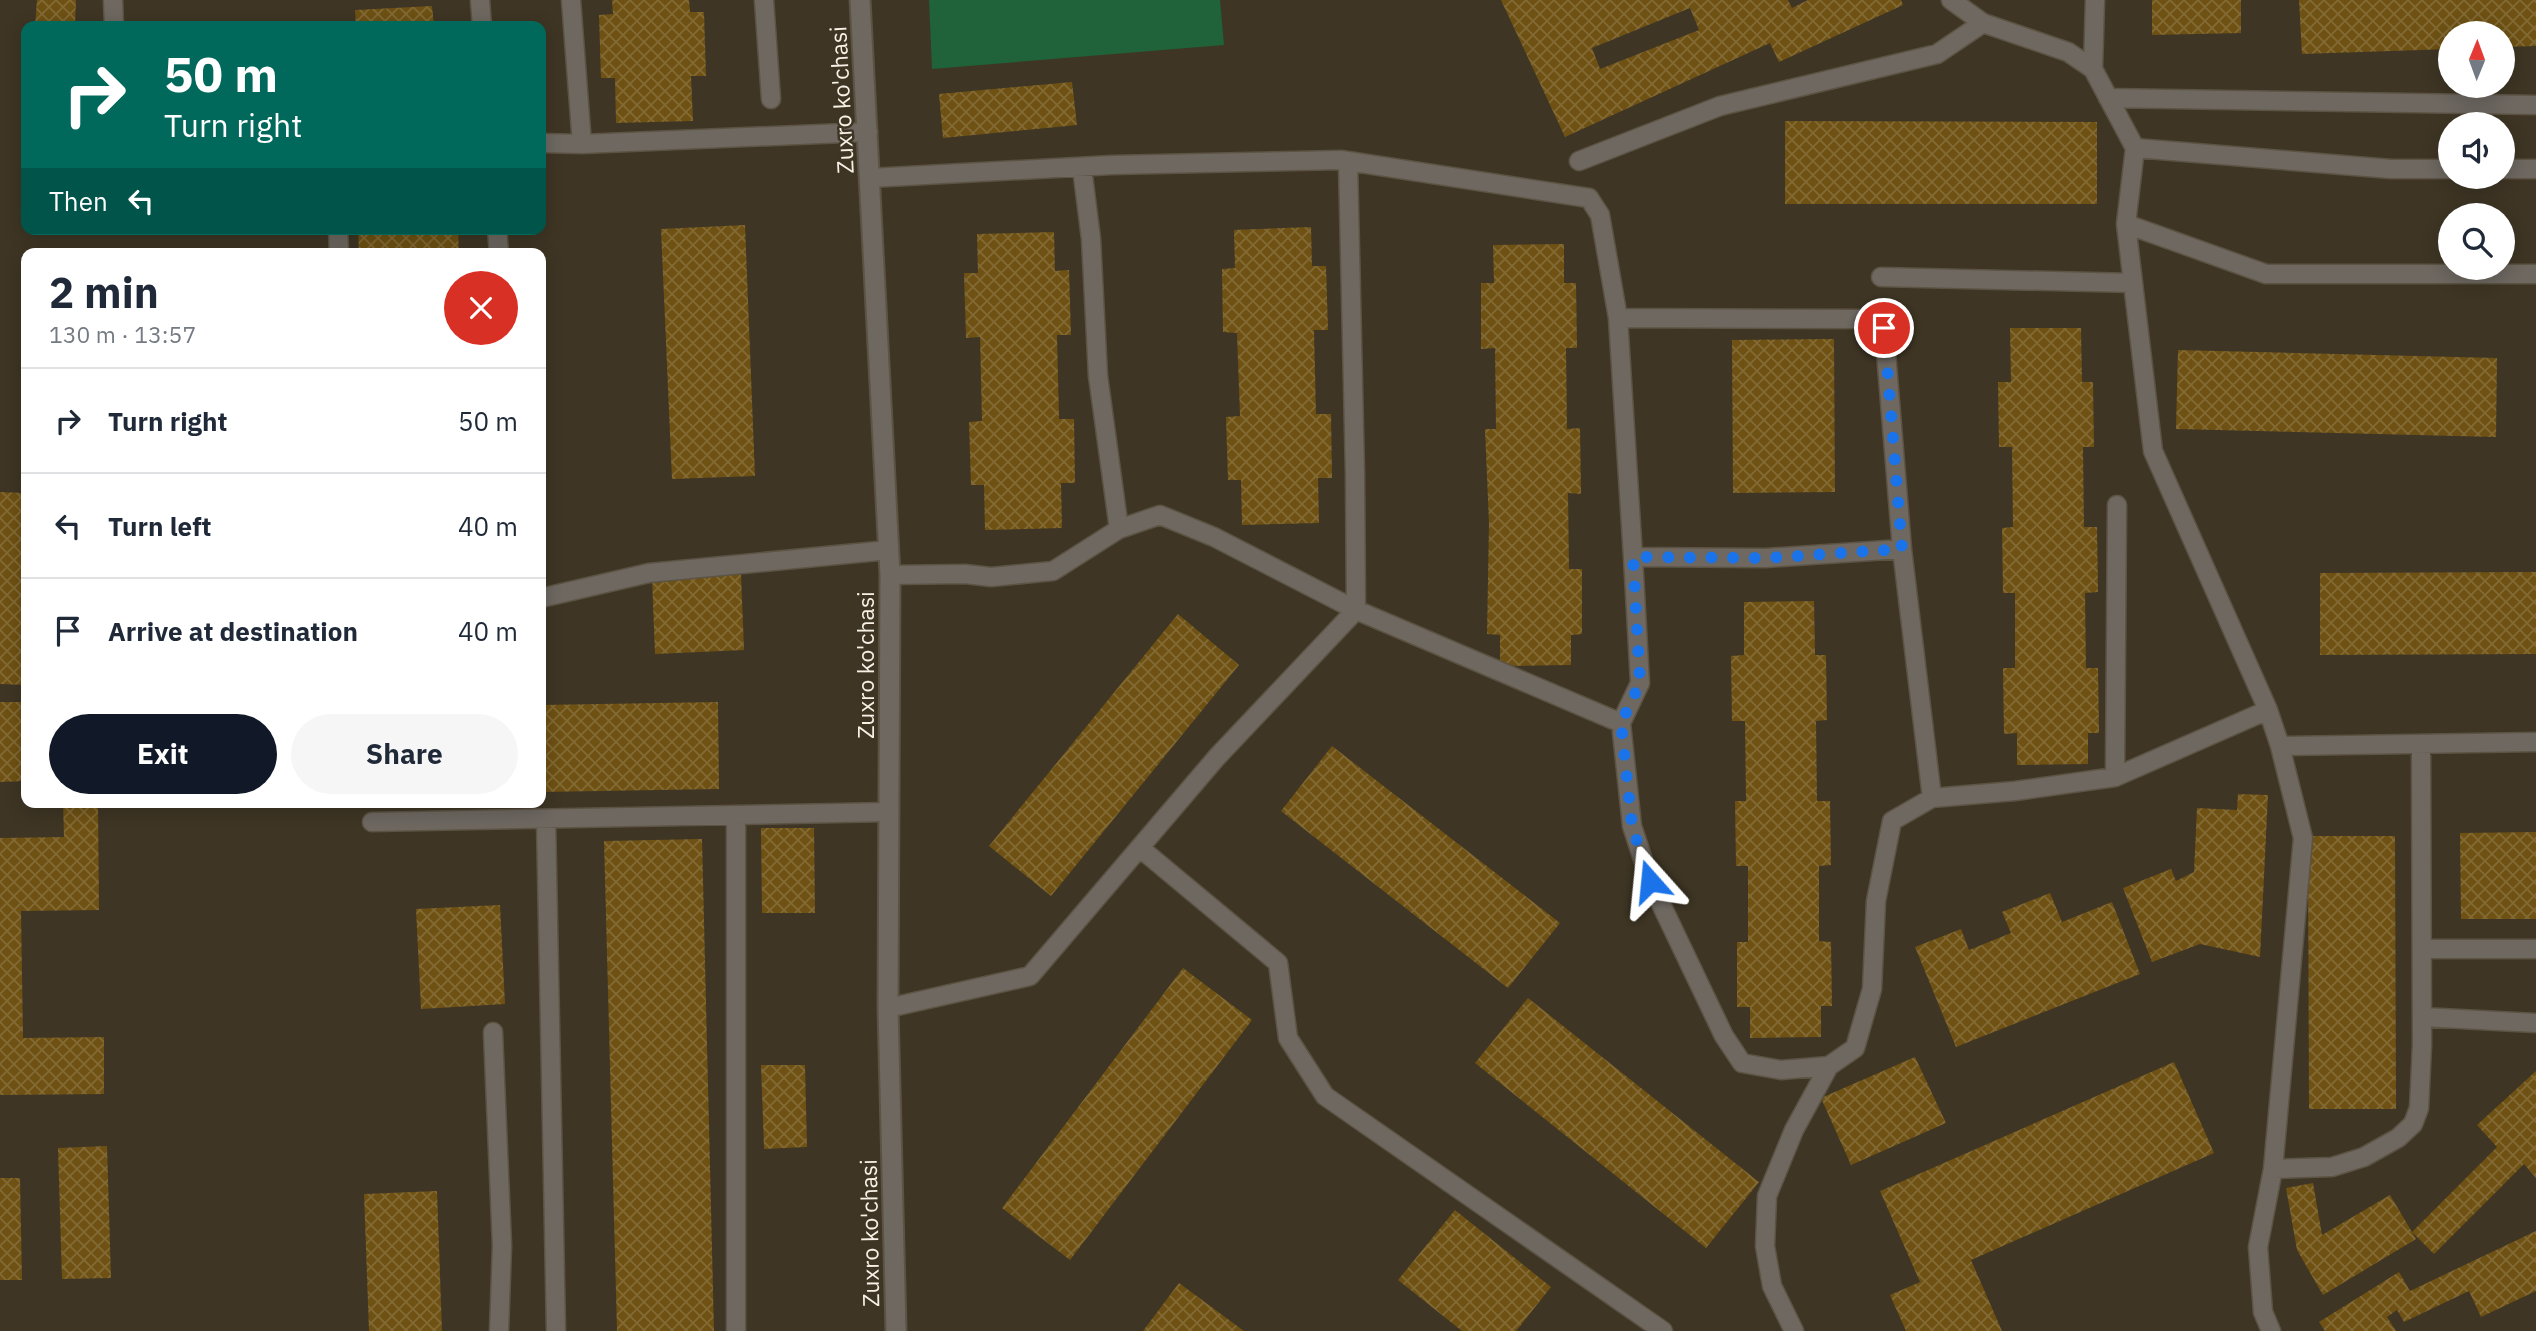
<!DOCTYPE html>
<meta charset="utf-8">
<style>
:root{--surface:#fff;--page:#f6f6f7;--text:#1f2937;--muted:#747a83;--line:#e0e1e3;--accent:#111827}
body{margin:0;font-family:"IBM Plex Sans",sans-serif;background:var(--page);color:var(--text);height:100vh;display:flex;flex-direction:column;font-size:26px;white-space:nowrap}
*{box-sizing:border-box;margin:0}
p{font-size:23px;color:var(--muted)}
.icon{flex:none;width:38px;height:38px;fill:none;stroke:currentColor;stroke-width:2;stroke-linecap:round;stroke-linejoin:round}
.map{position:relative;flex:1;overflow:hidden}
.sheet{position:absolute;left:21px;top:248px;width:525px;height:560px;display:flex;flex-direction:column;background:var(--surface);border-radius:14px;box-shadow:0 4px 18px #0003}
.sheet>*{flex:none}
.banner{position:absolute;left:21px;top:21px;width:525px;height:214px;border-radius:14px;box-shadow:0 4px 18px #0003;background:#00695c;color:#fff;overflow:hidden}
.needle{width:46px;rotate:1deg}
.fabs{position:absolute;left:2438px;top:21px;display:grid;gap:14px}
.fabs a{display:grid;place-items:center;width:77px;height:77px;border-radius:50%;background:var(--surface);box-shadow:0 4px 18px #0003;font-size:35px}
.pin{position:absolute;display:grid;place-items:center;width:60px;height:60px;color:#fff;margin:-30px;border:4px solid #fff;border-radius:50%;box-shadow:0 2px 7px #0007}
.me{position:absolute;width:77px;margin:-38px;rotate:342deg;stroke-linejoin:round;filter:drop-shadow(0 0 5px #0008)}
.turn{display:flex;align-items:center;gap:24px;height:147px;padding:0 28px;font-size:32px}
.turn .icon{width:91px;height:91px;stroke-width:2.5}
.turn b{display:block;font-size:49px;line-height:60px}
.then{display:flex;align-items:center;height:66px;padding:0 28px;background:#0003;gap:14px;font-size:26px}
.round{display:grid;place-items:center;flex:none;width:74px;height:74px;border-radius:37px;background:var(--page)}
.headline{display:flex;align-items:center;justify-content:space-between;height:119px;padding:0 28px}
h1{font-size:42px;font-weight:800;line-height:52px}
.action{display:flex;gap:14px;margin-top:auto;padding:14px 28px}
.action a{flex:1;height:80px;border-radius:42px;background:var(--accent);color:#fff;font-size:28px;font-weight:800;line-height:80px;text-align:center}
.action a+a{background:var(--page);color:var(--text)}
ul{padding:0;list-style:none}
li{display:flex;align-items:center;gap:21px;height:105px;padding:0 28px;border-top:2px solid var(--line)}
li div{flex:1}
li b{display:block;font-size:26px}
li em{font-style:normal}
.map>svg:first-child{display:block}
.garden{fill:#206239}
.building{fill:url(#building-cross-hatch);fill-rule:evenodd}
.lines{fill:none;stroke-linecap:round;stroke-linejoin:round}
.service-casing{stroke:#5c5343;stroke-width:21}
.minor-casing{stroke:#5c5343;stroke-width:23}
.service{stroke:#6e6861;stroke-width:18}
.minor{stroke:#6e6861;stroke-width:19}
.route{stroke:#1a73e8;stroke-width:12;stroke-dasharray:0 21.6}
.labels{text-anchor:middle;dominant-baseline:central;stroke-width:5;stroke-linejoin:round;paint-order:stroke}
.street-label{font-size:23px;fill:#f7f1e6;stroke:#3e3524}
</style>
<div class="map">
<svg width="2536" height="1331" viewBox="0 0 2536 1331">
<defs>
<pattern id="building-cross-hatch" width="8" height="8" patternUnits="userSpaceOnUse" patternTransform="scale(1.75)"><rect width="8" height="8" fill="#6e5113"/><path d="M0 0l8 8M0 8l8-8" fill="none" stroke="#836a35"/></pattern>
</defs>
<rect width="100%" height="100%" fill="#3e3524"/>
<path class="garden" d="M929,0H1220L1224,45L932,69Z"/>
<path class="building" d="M37,0H76L75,26H35Z
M612,0H689L690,12H704L706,76H691L693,121L616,123L615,78H601L599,15L613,14Z
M1501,0H1788L1792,8L1808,0H1901L1903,5L1779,62L1770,43L1565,137ZM1690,8L1699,30L1600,69L1592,48Z
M2152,0H2241V33L2152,35Z
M2299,0H2536V46L2502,47V33H2450V49L2302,54Z
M432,6L434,26H356L355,10Z
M1072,82L1077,125L943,138L939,94Z
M1785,121L2097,122V204H1785Z
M745,225L755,476L672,479L661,229Z
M1311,227L1312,266H1326L1328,330H1314L1316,414H1331L1332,478H1318L1319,523L1242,525L1241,480H1228L1226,417L1240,416L1237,333L1223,332L1222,269L1235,268L1234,230Z
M358,229H458L459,254H359Z
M1054,232L1055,271L1069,270L1071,335H1057L1059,419H1074L1075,483H1061L1062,528L985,530L984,485H971L969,422L982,421L980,337L966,338L964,273H978L977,234Z
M1564,244V283H1576L1577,348H1566L1567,429L1580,428L1581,494L1568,493L1569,569H1582V634L1571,635V665L1500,666V635L1487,634L1489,523L1485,429H1496L1495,348L1481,349V283H1494L1493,245Z
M2010,328H2081L2082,382H2093L2094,447H2083L2084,527H2097L2098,592L2085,593L2086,668H2098L2099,733H2088V764L2017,765V733L2004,734L2003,668H2015V593H2003L2002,528L2013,527L2012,447H1999L1998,382H2011Z
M1834,339L1835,492L1733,493L1732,340Z
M2178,350L2497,358L2496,437L2176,429Z
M0,492L26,493V685L0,684Z
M2536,572V654L2320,655V573Z
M741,574L744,650L655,654L652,578Z
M1814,601L1815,655H1826L1827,720L1816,721L1817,801H1830L1831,865L1819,866V941L1831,942L1832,1006H1821V1037L1750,1038V1007H1737V942H1748V866H1736L1735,801H1746L1745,721H1732L1731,656L1744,655V602Z
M1178,614L1239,665L1051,896L989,846Z
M0,702H26V781L0,782Z
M718,702L719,789L541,792V705Z
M1332,746L1560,923L1508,988L1281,811Z
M2238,794L2268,795L2260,957L2200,944L2152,962L2123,888L2171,869L2176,881L2194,872L2197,808L2237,810Z
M63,803H98L99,910L21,911L23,1038L104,1037V1094L0,1095V838L64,837Z
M761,828H814L815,913H762Z
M2536,832V919H2461L2460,833Z
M2308,836H2395L2396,1109H2309Z
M702,839L714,1331H617L604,841Z
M2050,893L2062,922L2112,902L2140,974L1956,1047L1915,947L1961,929L1969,950L2011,933L2002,912Z
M500,905L505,1004L421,1009L416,909Z
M1183,968L1252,1020L1070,1260L1002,1208Z
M1528,998L1759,1182L1706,1248L1475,1063Z
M1915,1057L1946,1123L1851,1165L1821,1098Z
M2174,1062L2214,1153L1971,1260L2002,1331H1906L1890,1295L1920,1282L1880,1191Z
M761,1065H805L807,1147L764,1149Z
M2536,1071V1178L2524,1164L2434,1254L2412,1232L2416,1239L2323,1295L2297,1250L2286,1188L2313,1183L2322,1235L2390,1195L2412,1232L2497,1147L2477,1125Z
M107,1146L111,1278L62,1279L58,1148Z
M0,1178H20L22,1280H0Z
M437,1191L442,1331H369L364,1194Z
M1455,1210L1551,1287L1516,1331H1462L1398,1280Z
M2536,1231V1291L2481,1317L2469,1291L2404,1322L2397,1310L2387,1317L2396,1331H2325L2319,1322L2399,1272L2410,1291Z
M1179,1283L1244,1331H1143Z"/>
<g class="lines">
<defs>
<path id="service" d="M113,0L114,26
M480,0L482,26
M571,0L582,144L868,132
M764,0L771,99
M1951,0L1983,23L2068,52L2093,69L2135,148L2126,224L2153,451L2268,710L2280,746L2303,838L2273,1169L2258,1247L2263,1312L2271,1331
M2093,69L2095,0
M2108,98L2536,105
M541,143L582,144
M2135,148L2391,169H2450
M1579,161L1720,106L1937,54L1983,23
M2502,169H2536
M870,178L1112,165L1341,160L1589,198L1600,215L1618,318L1633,557L1640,683L1621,723L1356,610L1214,537L1160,515L1119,529L1098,376L1091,239L1082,168
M2126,224L2266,274H2536
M338,229L339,254
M497,229L499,254
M1881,277L2133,283
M1618,318L1864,319L1884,328L1902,549L1932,798L1892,821L1876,901L1872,989L1855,1048L1829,1066L1781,1070L1742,1063L1724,1036L1650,881L1632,826L1621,723
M1633,557L1766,558L1902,549
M890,575L965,574L991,577L1053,571L1119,529
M541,598L649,573L889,550
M2280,746L2536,742
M2115,777L2117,505
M1932,798L2015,791L2115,777L2268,710
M736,815V1331
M546,819L556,1331
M372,822L889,812
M1140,848L1278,963L1288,1038L1325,1096L1663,1331
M2422,949H2536
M888,1008L1030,976L1217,757L1356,610L1355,474L1348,162
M2422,1017L2536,1023
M493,1032L502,1246L499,1331
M2273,1169L2332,1167L2364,1157L2398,1138L2413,1124L2419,1108L2422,1045L2421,744
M1794,1331L1772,1286L1765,1246L1767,1196L1794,1130L1829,1066"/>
<path id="minor" d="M860,0L890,575L888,1008L896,1331"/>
</defs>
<use href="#service" class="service-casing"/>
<use href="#minor" class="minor-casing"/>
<use href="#service" class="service"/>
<use href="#minor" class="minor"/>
</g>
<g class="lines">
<path class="route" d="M1650,881L1632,826L1621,723L1640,683L1633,557L1766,558L1902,549L1884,328"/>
</g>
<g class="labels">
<g class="street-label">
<text transform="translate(841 100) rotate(-93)">Zuxro ko'chasi</text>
<text transform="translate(865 665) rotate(-90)">Zuxro ko'chasi</text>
<text transform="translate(869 1233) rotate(-91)">Zuxro ko'chasi</text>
</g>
</g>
</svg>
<div class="fabs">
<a><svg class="needle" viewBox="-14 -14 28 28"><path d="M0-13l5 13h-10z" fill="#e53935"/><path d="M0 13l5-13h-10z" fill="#747a83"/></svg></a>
<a><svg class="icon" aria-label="sound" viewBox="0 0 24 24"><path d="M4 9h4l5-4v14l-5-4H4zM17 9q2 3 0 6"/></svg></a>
<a><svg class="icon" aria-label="search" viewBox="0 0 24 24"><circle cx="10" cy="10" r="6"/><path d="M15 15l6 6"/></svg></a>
</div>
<div class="pin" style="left:1884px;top:328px;background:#d93025"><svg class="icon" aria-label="arrive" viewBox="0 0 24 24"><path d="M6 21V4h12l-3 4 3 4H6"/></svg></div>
<svg class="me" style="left:1650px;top:881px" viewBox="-20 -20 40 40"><path d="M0-17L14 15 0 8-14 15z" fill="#1a73e8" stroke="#fff" stroke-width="4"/></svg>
<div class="banner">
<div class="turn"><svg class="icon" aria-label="right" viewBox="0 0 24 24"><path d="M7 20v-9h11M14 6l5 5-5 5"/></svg><div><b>50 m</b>Turn right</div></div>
<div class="then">Then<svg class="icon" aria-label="left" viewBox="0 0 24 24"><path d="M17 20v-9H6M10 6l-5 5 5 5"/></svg></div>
</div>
<section class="sheet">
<div class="headline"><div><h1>2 min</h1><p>130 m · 13:57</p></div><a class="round" style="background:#d93025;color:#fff"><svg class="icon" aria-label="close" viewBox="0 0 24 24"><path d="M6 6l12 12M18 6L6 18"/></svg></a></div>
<ul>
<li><svg class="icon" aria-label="right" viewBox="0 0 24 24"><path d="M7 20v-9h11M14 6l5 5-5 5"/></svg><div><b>Turn right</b></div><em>50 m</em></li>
<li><svg class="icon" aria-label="left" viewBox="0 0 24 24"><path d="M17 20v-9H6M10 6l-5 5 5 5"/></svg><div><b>Turn left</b></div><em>40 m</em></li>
<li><svg class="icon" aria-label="arrive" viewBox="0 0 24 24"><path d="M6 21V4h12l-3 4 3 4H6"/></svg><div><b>Arrive at destination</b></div><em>40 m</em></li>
</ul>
<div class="action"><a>Exit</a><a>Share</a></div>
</section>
</div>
